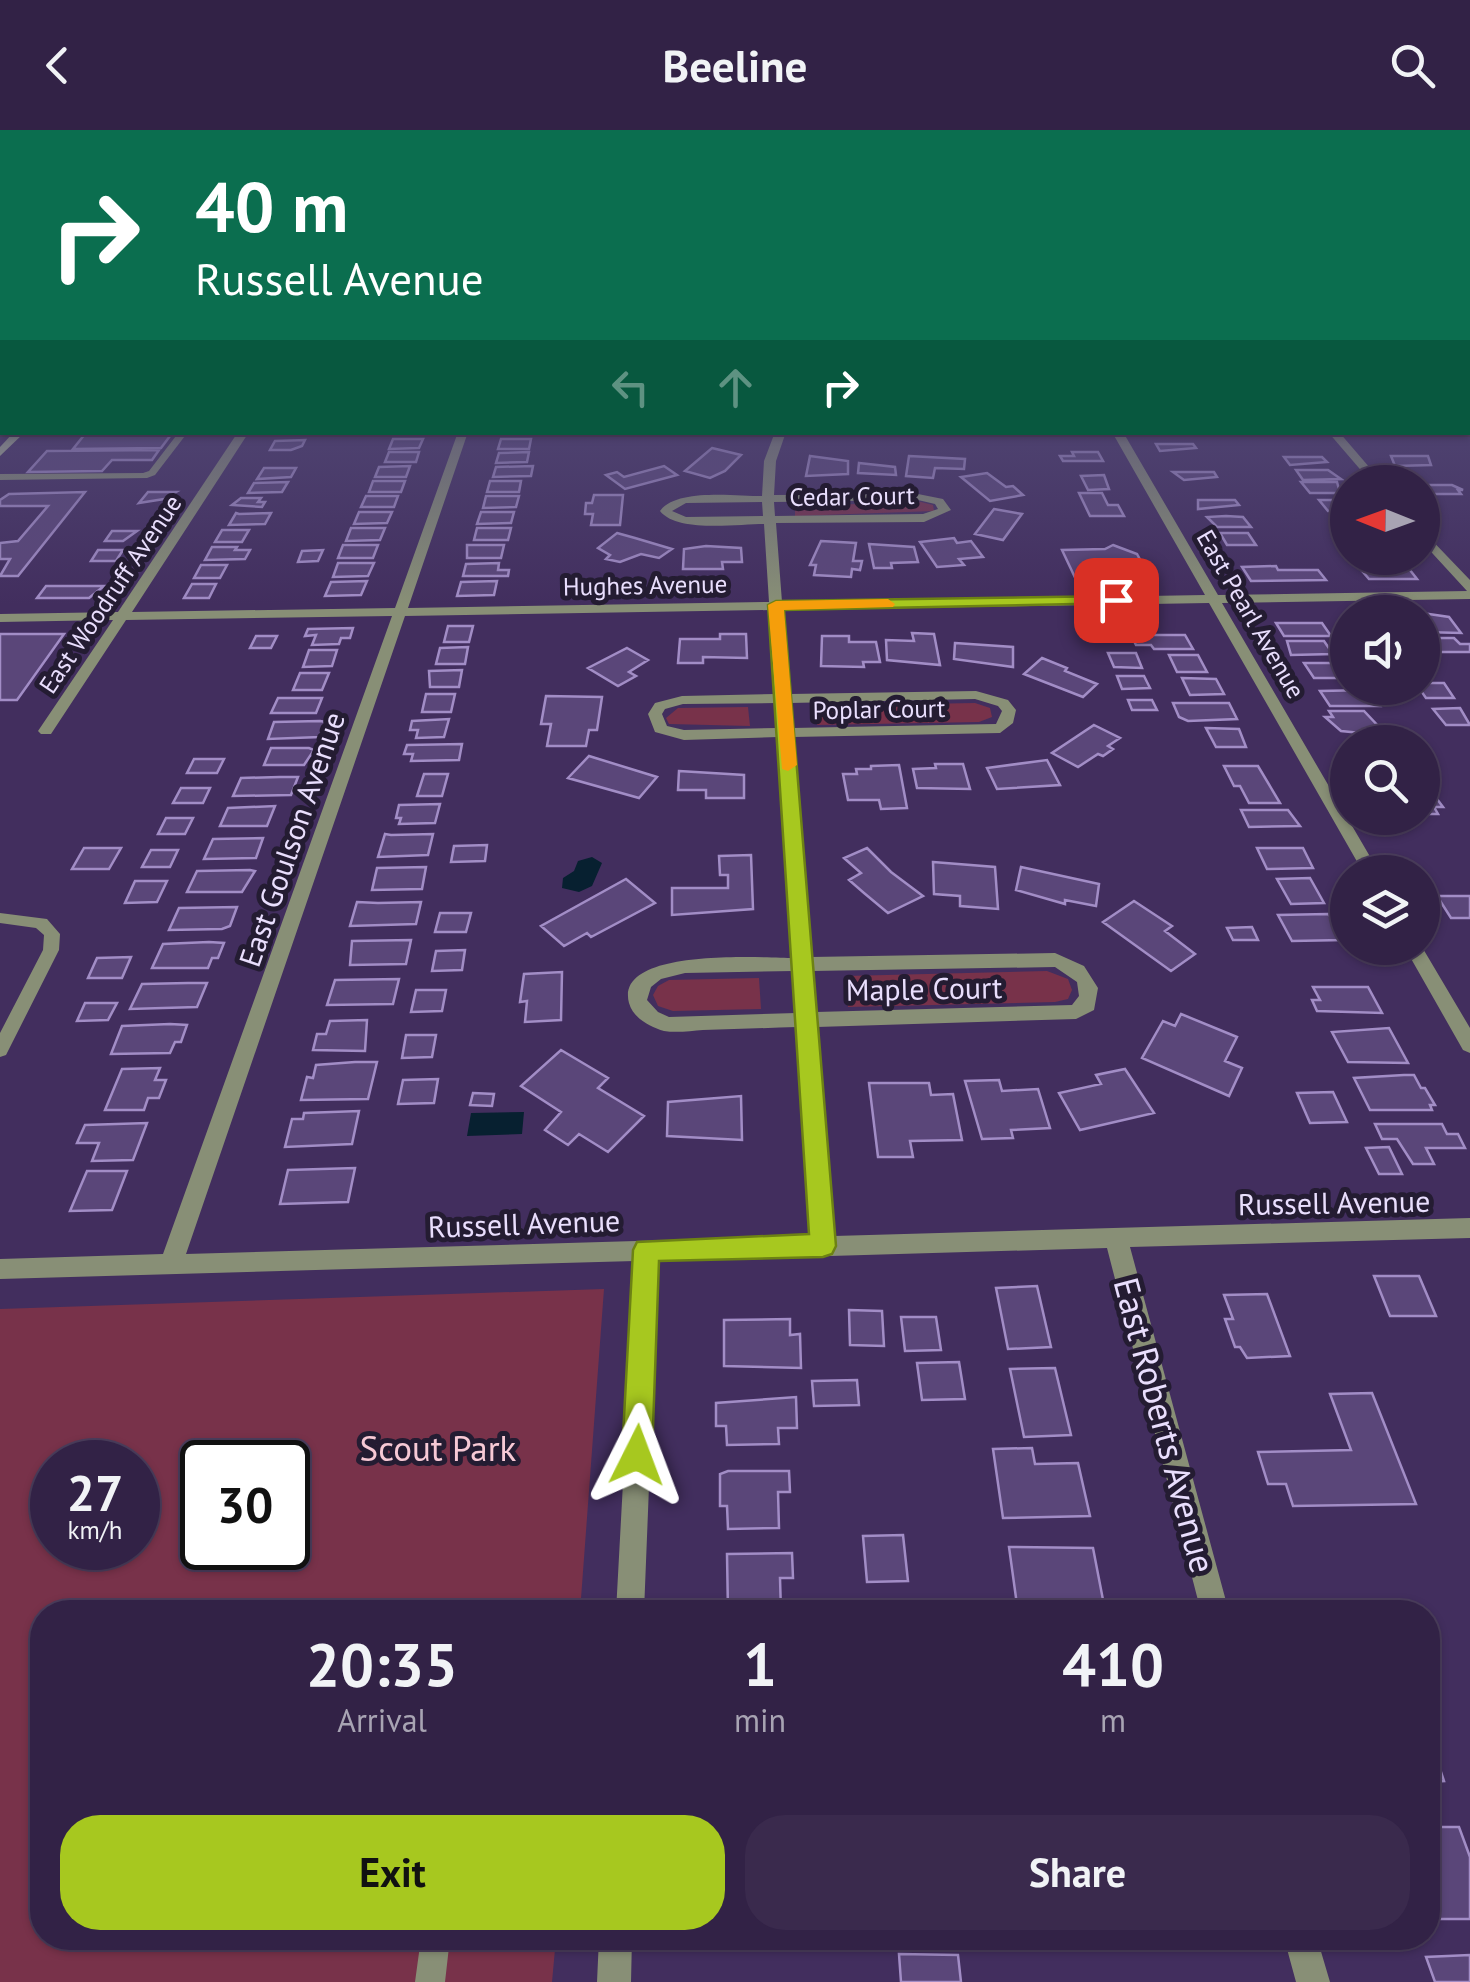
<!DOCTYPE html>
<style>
:root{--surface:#322246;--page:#3a2a4d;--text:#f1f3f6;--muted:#a8a4b3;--line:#4d3f5f;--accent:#a7c81f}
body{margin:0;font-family:"PT Sans",sans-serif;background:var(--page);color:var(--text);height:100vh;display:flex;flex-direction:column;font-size:38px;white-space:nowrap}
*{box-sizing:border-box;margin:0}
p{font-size:32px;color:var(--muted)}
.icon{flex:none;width:55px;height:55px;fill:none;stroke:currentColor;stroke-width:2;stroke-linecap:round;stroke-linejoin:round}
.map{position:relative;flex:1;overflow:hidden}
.side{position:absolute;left:30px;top:1470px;width:1410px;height:350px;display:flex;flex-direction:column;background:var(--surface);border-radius:40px;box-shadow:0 2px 8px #0004,0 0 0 2px var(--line)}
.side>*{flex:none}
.guide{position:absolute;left:0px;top:0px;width:1470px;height:305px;box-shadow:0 2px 8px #0004,0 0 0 2px var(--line);background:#0b6e4f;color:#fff;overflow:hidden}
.needle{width:65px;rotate:271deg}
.controls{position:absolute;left:1330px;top:335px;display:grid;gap:20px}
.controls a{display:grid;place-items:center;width:110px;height:110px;border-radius:50%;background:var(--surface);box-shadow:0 2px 8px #0004,0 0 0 2px var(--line);font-size:50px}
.speed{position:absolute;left:30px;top:1310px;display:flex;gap:20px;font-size:50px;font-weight:700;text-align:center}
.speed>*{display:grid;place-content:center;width:130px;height:130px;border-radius:50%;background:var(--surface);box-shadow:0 2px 8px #0004,0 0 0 2px var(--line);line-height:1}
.speed small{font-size:25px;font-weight:400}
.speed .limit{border:5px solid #111;border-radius:15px;background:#fff;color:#111}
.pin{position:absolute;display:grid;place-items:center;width:85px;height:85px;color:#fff;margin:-42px;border-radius:20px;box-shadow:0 5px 15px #0006}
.me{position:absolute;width:110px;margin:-55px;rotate:3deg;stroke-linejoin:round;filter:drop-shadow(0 0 8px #0008)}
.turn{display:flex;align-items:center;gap:35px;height:210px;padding:0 30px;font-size:45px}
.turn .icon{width:130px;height:130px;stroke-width:2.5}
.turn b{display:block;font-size:70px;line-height:85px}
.lanes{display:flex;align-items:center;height:95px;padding:0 30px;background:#0003;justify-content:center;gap:50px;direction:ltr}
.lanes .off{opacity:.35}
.eta{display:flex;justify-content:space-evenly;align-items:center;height:170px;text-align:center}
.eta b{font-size:60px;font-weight:700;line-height:70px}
.primary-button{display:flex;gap:20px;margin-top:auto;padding:20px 30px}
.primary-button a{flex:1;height:115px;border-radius:40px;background:var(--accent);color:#111;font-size:40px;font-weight:700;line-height:115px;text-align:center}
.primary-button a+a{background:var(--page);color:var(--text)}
header{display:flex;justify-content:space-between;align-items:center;height:130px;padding:0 30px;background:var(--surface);font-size:45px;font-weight:700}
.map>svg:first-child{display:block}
.green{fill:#78324a;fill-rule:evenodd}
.water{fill:#072030}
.building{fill:#5a4679;stroke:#a28dc6;stroke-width:2.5}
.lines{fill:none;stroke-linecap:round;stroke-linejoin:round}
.lane{fill:#888f76;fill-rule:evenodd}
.street{fill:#888f76;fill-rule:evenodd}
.secondary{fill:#b3c097;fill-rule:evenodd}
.route{fill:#a7c81f;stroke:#6d8214;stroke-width:2.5}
.slow{fill:#f59e0b}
.labels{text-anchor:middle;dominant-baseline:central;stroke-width:10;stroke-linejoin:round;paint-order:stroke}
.far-street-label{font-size:25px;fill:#e9defd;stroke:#241c32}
.street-label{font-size:30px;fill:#e9defd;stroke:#241c32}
.near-street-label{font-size:35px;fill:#e9defd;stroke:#241c32}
.near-park-label{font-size:35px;fill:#f7c9d5;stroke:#241c32}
</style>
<header><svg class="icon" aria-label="back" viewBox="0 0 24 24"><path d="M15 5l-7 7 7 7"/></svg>Beeline<svg class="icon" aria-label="search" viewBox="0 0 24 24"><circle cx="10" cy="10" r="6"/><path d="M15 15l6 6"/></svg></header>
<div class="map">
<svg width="1470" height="1852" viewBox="0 0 1470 1852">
<rect width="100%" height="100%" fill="#422e5e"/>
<path class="green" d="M921,372L933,375L934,381L795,386V376Z
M975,573L990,578L992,587L979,592L817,595V576Z
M748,577L750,596L669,594L666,588L678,578Z
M1047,841L1068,849L1072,860L1068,869L1055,872L848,877L846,846Z
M759,848L761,879L673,881L658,876L653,865L658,856L669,850Z
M604,1159L580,1482H42V1808H556L552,1852H0V1179ZM52,1332H138V1418H52ZM202,1332H288V1418H202Z"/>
<path class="water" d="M592,727L602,733L592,756L579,762L562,758L563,748L574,741L578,731Z
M524,982L522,1004L467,1006L471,983Z"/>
<path class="building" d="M64,302H173L161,318L73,319L85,304Z
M393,309H423L419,318L389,319Z
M501,309H531L529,319H498Z
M305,310L302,316L291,320H270L275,311Z
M1156,314H1193L1196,318L1160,321Z
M712,318L741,325L725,341L710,348L685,341Z
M159,320L152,330H112L102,341L28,342L47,321Z
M389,322H419L416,332H385Z
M529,322L527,332L496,333L499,323Z
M1072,322H1098L1103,331H1063L1060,326H1074Z
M810,326L848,331V344L806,346Z
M909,326L965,329L964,339L935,338L933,348L906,346Z
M1391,326H1428L1431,335L1395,336Z
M1284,327H1322L1327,332L1290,335Z
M859,333L895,337L896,345L858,343Z
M410,336L406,347H375L379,337Z
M533,336L531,346L493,347L496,337Z
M664,336L677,345L625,359L606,345L617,342L624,347Z
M264,338H296L291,347L257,349Z
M1296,340H1328L1341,349L1303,350Z
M1173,342H1214L1217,347L1184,350Z
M987,343L1006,357L1013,356L1023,365L990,371L961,347Z
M1104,345L1109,359L1088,360L1081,346Z
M373,351H405L401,362H369Z
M490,351H521L519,362H487Z
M288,352L282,362L248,363L254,353Z
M1301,352H1337L1340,363H1310Z
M1422,355H1452L1463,360H1458L1461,364H1427Z
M85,362L18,446H0L10,429H0V413L18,411L48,376H0V370L9,364Z
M148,362H176L164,369L139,373Z
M1079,363H1102L1108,375H1118L1124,386H1090Z
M594,365H623L620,395H591L593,384H585L586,373H592Z
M366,366H398L394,377H361Z
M486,366H519L516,377L483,378Z
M241,368H261L258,372H265L262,377L232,375Z
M1198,370H1235L1239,375L1198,379Z
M1319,370H1348V381H1328Z
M994,379L1022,384L1003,410L975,404Z
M359,382H392L387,393L354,394Z
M481,382H514L511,393L477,394Z
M236,383L239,384L271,383L265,394L229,395Z
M1226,386L1243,387L1251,397H1217L1207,387Z
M351,398H385L380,410L346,411Z
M477,398H511L508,410H474Z
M222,400H249L242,412H215Z
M112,401H137L123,411H105Z
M617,403L635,408L672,419L659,428L641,424L620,432L606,429L610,425L598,418Z
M1220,403H1248L1256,415H1227Z
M954,408L957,413L971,411L983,427L959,429L964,435L937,437L920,412Z
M821,411L856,413L853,431H862L860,440L852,439L851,447L814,445L816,435H810Z
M869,414L914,417L918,432L891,433L892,438H874Z
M343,415H378L373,428H338Z
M467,415H504L501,428H467Z
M1113,415L1137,424L1150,448L1122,449L1126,455L1079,456L1062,420L1105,419Z
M706,416L741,418L742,432H722L723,439H683L684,419Z
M212,417H237L235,420H250L245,429L205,430Z
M98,420H123L116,431H91Z
M323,420L318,431L298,432L302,421Z
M338,433H374L368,446L333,447Z
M499,433L498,440H509L508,446H463L466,434Z
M201,435H227L220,448H194Z
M1366,435H1406L1417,449H1369L1363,442H1370Z
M1276,436L1278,440H1318L1326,450L1251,451L1242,437Z
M367,451L361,465L325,466L331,452Z
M497,451L494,465L457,466L461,452Z
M192,454H216L209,468H184Z
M46,456H104L89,468H37Z
M1422,483L1449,487L1461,503L1422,502Z
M1276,493H1322L1331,506H1284Z
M448,496H473L469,512H444Z
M353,498L350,508H341L339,514L312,515L316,505L305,506L308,499Z
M912,503L934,504L940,535L887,530L886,510L914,511Z
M0,504H64L17,570H0Z
M720,504H746L747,528L703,527V533H678L680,509H720Z
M1131,505H1185L1193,519H1154L1151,515H1136Z
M256,506H277L271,518H250Z
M822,506H849V512H876L880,532H863L864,537L821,536Z
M1423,508H1454L1460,514H1470V522H1434Z
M1287,511H1324L1333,524L1291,525Z
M955,513L1013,517V537L954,529Z
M468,517L465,534H436L440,518Z
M627,518L648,530L629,542L636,546L618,556L588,538Z
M309,520H337L332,536L303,537Z
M1108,523H1136L1142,538L1114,537Z
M1169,525H1198L1207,542H1177Z
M1042,528L1067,538L1065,541L1097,554L1083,567L1024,544Z
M1304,533H1344L1348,548H1314Z
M462,540L459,557H430L429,541Z
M300,543H329L322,560H293Z
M1117,546H1144L1150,558L1122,559Z
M1182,548L1216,549L1224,564L1190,565Z
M1422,553H1444L1454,568H1426L1419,558Z
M1369,560L1380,576H1330L1320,561Z
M426,564H455L451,582H422Z
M546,566L602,567L597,600H589L586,616H547L551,594H541Z
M278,568H322L316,583H271Z
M1128,570H1152L1157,580H1132Z
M1173,573H1229L1237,589L1188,591L1179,587Z
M1460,578L1470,595H1446L1433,579Z
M1329,581H1364L1381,599H1368L1371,604L1341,601L1325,587H1333Z
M449,589L444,607L416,608L418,600H410L412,591Z
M320,591L326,592L320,607L268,609L274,592Z
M1094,595L1120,608L1108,616L1113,619L1103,626L1098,624L1078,637L1052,623Z
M1206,598L1239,599L1246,617H1216Z
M462,614L459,630L411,631L413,624H404L407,615Z
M271,618H309L314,620L304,635H264Z
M589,626L657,647L639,668L568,648Z
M194,629H224L217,643H187Z
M1047,630L1060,655L997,659L987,638Z
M935,634H963L970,659L917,658L913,639L936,638Z
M899,635L907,678L881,679L879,670H848L843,644H857L856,639H871V636Z
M1224,636H1258L1280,673H1249L1240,656H1234Z
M679,641L744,645V668H706V660H678Z
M424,644H448L442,666H417Z
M280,647H298L291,665L233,666L241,648Z
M181,658H210L203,673H173Z
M1422,662L1428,669H1437L1443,677H1434L1438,684H1422Z
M440,674L435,693L399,694L401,688H396L399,675Z
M275,676L267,696H220L228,678Z
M1241,680H1288L1300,696L1249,697Z
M166,688H193L185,704H158Z
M385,704L391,705L433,704L428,725L378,727Z
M263,708L256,728L204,729L213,709Z
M487,715L485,731L451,732L454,716Z
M84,718H121L109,739H72Z
M867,718L891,742L923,766L888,783L864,763L849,750L861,743L844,728Z
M1257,718H1303L1313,738L1267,739Z
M151,720H178L170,737H142Z
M751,725L753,779L672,785V758H728V745H720L719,726Z
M933,732L995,737L998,779L960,776V766L934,764Z
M426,737L422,759L372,760L377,738Z
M1021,737L1099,754L1096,776L1065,770V774L1016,760Z
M197,741L250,740L255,741L242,762H187Z
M1310,748L1324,773L1291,774L1277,749Z
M626,749L655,773L591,807L587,803L564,816L541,796Z
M135,751H167L157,772L125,773Z
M1437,766H1470V788H1451Z
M1134,771L1172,796L1165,801L1195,824L1171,841L1103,792Z
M357,772L378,773L421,772L416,794L350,796Z
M237,777L230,796L222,799L169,800L179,778Z
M440,783H471L466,802H435Z
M1328,784L1340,796L1335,797L1343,810L1292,811L1278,785Z
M1252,797L1258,810H1233L1227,798Z
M411,810L406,834L350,835L352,811Z
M209,812L224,813L218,828H212L208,838H152L163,814Z
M465,820L462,840L432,841L436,821Z
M131,827L122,848H88L97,828Z
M562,842L561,890L525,892L527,871L520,872L524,844Z
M399,849L393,874L327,875L335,850Z
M188,853H207L197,877L130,879L142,854Z
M1313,857H1368L1382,883L1317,881L1312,870H1320Z
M416,860H446L442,881L411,882Z
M85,873H117L108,890L77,891Z
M1181,884L1237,907L1225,931L1242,938L1229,966L1142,928L1163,891L1175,896Z
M367,890L365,921L313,920L317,904H326L330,891Z
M170,894L187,895L181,912H175L170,923L111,924L122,896Z
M1389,898L1408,933L1348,932L1332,902Z
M406,905H436L432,927L402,928Z
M561,920L608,948L598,958L644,986L608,1022L579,1004L568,1015L545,1000L561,982L521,956Z
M355,932H377L368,969L301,970L307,947L313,948L316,935Z
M160,938L155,950H166L159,968H148L144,980H105L122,939Z
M1125,939L1154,983L1080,1000L1059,963L1101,954L1096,945Z
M1404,945H1414L1421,958H1425L1435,975H1430L1432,980H1370L1354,948Z
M438,949L434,973L398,974L403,950Z
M999,950L1002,961L1038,959L1050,998L1011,1000L1013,1008L982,1009L965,951Z
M869,953H929L931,965L953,964L962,1010L910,1011L913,1027H878Z
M1333,962L1347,992L1310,993L1297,963Z
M473,963L494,964L492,976L470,975Z
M741,966L742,1010L667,1006L668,972Z
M359,981L352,1014L285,1017L292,989H303L304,983Z
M147,993L133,1030L92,1031L99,1013H77L85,995Z
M1375,994H1442L1447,1004H1458L1465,1018H1426L1434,1034H1413L1397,1009H1382Z
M1389,1017L1402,1044H1379L1366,1018Z
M355,1038L348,1072L280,1074L288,1040Z
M87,1041H127L112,1080L70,1081Z
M1374,1146H1419L1436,1186H1390Z
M1037,1156L1051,1217L1008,1219L996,1158Z
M1267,1164L1290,1226L1247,1228L1240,1217H1235L1225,1189H1233L1224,1165Z
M849,1180L882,1181L884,1216L850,1215Z
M901,1187H936L941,1220L905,1221Z
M790,1189V1205L800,1204L801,1238L724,1236V1190Z
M959,1232L965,1269L922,1270L917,1233Z
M1055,1238L1071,1305L1024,1307L1010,1239Z
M857,1250L859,1275L814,1276L812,1251Z
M1372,1263L1416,1374L1293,1376L1286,1354H1268L1258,1322L1351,1320L1330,1264Z
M796,1267L797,1298H778L779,1314L727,1315L726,1296H716V1273Z
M1032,1318L1035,1334L1078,1333L1090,1386L1003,1388L993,1319Z
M728,1341H789L790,1362H778L779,1398L728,1399L727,1376H720V1344Z
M903,1405L908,1451L867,1452L863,1406Z
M1009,1417L1093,1418L1104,1475H1017Z
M792,1423L793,1448H780L781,1482H728L727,1424Z
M1428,1603L1444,1651L1428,1652Z
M1428,1697H1459L1470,1727V1789H1428Z
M736,1808H840V1812L736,1814Z
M899,1824L958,1825L961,1852H901Z
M1470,1825V1852H1435L1426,1827Z"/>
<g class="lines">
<path class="lane" d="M179,302H188L155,345L147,348L0,350V344L143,343L149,341Z
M0,783L47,789L60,804L59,820L6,925L0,927V903L43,820L44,805L36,798L0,793Z
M421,1808H450L445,1852H415Z"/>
<path class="street" d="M0,219H2V225H0Z
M1468,229L1470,230V237L1468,236Z
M238,302H249L132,482L395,478L458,302H468L408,478L769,472L764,394C737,394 677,403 660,381C676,358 735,366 762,366L764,331L775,302H786L776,331L774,365L918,364L943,369L951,380L924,392L776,393L782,472L1205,465L1112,302H1123L1218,465L1467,461L1422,412V400L1470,450V469L1222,473L1379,742H1363L1209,473L783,480L790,564L976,561L1008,570L1016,580L1013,593L1000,603L793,607L811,827L1055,823L1084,836L1098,858L1094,880L1076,889L817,897L834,1106L1470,1088V1108L1130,1117L1229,1482H1201L1107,1118L658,1131L644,1482H616L635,1131L0,1149V1129L163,1124L392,486L126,490L51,604H41L38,601L113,490L0,492V484L118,482ZM918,370L935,374L938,379L923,384L775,386L774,372ZM762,372L763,386L686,387L672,381L686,373ZM770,480L775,564L682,566L655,573L648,584L655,602L684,610L778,607L793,828C763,828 614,817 629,873C633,888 650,897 664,901C676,903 691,901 703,900C735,899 766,898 797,897L811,1106L186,1124L405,486ZM975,569L998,576L1002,581L996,594L792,598L790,573ZM776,573L777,598L684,600L667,596L662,584L665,579L683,574ZM1055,837L1077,852L1079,866L1072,875L816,882L812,841ZM793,841L796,883L669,887L658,882L647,870L651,857L661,849L685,843Z
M1328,302H1339L1382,352H1371Z
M1405,818L1422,817L1470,898V923L1463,920Z
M599,1808H632L631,1852H597Z
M1284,1808H1317L1330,1852H1296Z"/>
<path class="secondary" d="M14,302H25L0,326V317Z"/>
</g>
<linearGradient id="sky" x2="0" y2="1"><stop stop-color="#241934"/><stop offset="0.45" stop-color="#544c79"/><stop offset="1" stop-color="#544c79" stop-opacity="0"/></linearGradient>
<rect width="1470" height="474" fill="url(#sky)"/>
<path class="route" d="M1116,466L1122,467V473L784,480L836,1116L832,1124L823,1127L659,1131L652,1325L648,1335L637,1340L627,1335L622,1325L633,1120L637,1112L809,1104L768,475L776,471Z"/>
<path class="slow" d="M888,469L895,474L893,477L784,480L797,635L788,641L782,639L768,475L776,471Z"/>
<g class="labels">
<g class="far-street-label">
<text transform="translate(852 366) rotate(-1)">Cedar Court</text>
<text transform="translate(645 455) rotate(-1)">Hughes Avenue</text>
<text transform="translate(110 464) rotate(-56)">East Woodruff Avenue</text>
<text transform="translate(1251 484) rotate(60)">East Pearl Avenue</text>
<text transform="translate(879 579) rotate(-1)">Poplar Court</text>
</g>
<g class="street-label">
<text transform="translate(291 709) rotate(-71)">East Goulson Avenue</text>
<text transform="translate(924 858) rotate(-1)">Maple Court</text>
<text transform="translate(1334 1072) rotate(-1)">Russell Avenue</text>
<text transform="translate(524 1093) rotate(-2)">Russell Avenue</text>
</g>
<g class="near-street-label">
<text transform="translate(1165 1295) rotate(75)">East Roberts Avenue</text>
</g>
<g class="near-park-label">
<text x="438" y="1318">Scout Park</text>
</g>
</g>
</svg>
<div class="controls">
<a><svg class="needle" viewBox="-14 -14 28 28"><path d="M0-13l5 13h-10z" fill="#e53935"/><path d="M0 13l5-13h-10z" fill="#a8a4b3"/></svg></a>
<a><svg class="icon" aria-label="sound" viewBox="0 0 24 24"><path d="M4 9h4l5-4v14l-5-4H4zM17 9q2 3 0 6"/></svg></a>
<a><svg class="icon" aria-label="search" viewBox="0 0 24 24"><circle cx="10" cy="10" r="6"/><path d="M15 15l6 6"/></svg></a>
<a><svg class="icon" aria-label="layers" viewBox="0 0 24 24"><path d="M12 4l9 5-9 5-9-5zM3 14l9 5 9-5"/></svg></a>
</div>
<div class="speed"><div>27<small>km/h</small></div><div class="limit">30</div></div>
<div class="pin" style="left:1116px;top:470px;background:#d93025"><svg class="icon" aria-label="arrive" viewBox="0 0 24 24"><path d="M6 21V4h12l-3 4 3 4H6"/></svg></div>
<svg class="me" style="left:637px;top:1325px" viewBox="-20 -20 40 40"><path d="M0-17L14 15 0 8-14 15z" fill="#a7c81f" stroke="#fff" stroke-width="4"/></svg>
<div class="guide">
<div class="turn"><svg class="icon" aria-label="right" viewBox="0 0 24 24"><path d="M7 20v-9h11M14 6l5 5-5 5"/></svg><div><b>40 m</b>Russell Avenue</div></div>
<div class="lanes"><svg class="icon off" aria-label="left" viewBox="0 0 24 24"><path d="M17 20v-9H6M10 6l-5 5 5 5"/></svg><svg class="icon off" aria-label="ahead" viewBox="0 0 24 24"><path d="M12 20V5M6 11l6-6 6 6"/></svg><svg class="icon" aria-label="right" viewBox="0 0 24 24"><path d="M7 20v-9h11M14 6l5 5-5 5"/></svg></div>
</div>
<section class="side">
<div class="eta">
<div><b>20:35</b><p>Arrival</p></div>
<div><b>1</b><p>min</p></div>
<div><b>410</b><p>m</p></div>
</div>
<div class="primary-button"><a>Exit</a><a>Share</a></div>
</section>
</div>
